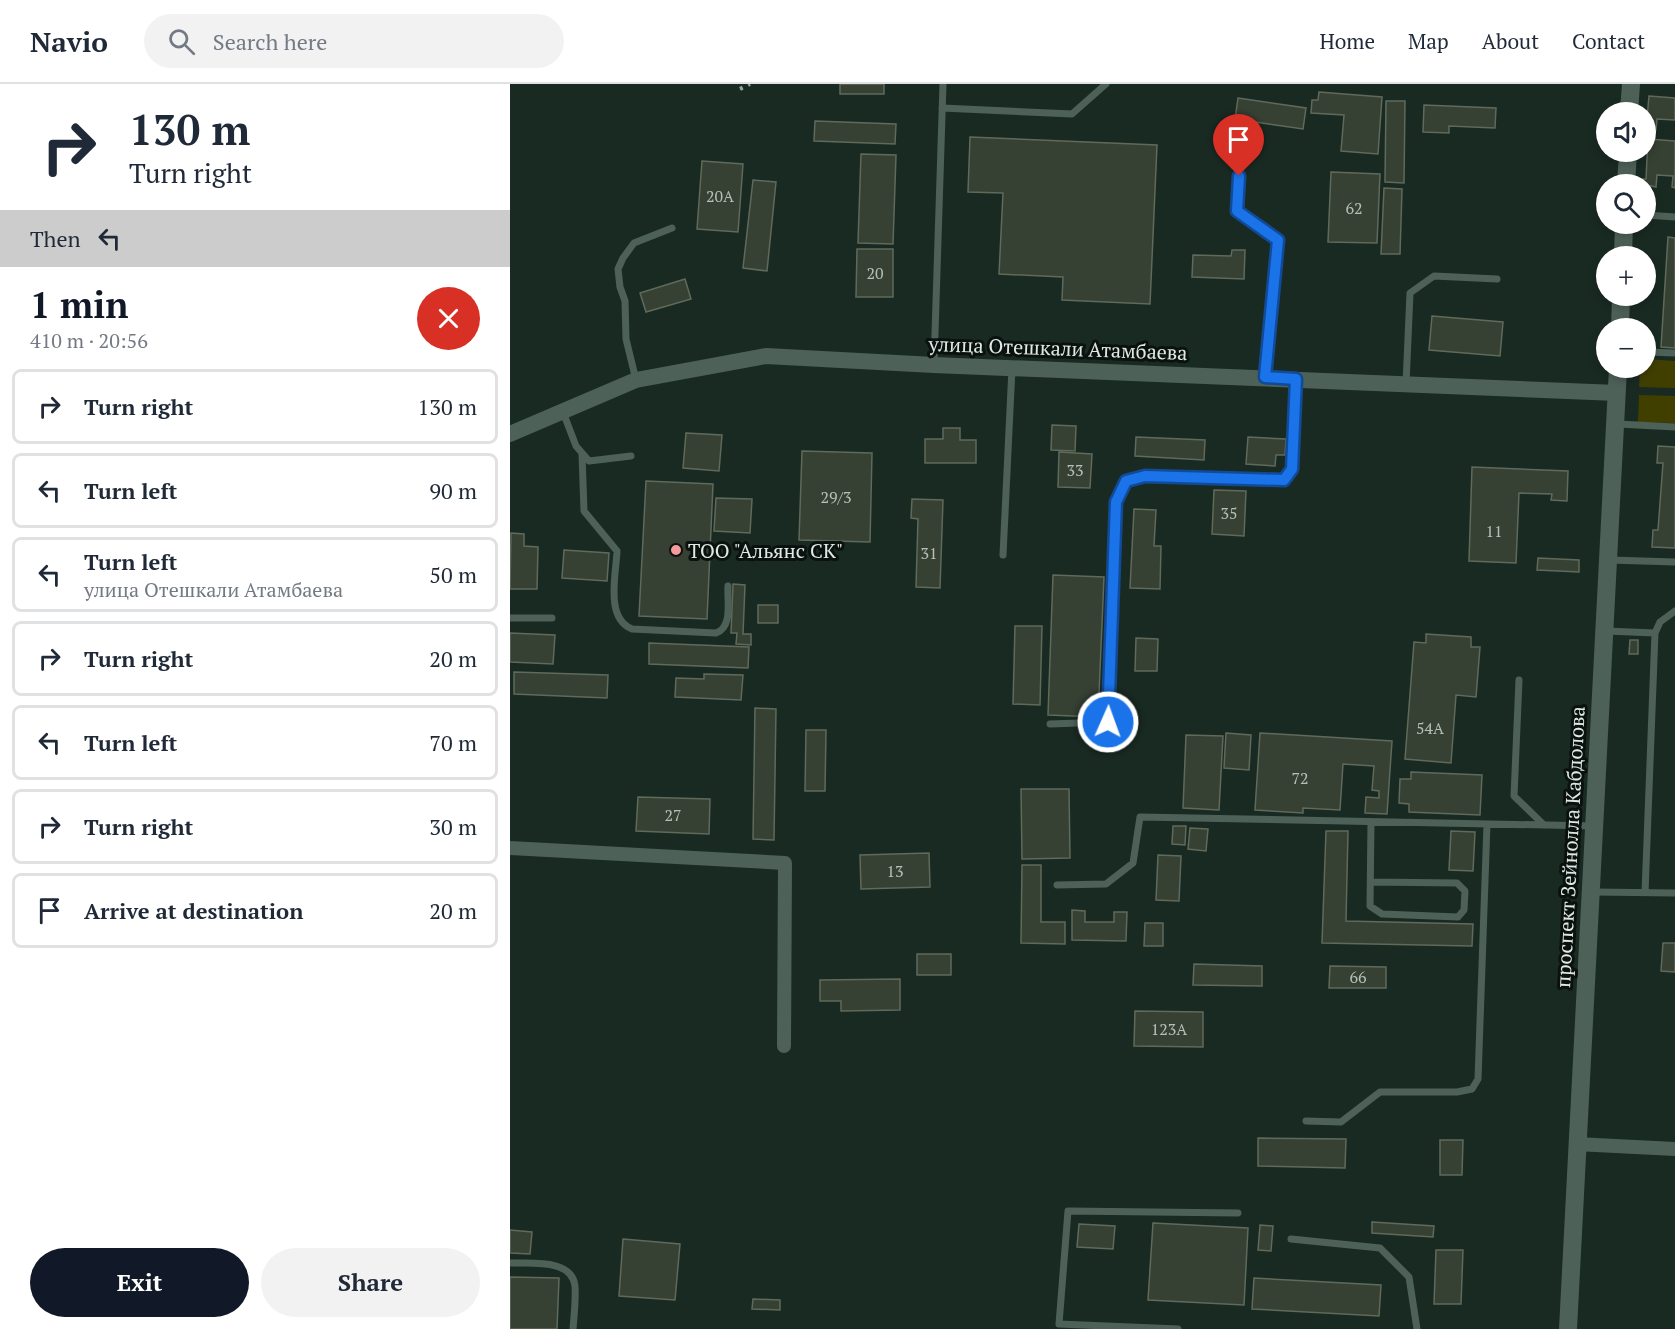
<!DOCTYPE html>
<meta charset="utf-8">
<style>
:root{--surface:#fff;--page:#f2f2f3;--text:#1f2937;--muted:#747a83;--line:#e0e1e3;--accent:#111827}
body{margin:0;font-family:"PT Serif",serif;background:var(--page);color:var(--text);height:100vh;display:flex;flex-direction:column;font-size:22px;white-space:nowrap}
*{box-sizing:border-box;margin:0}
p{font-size:20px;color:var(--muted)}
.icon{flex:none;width:33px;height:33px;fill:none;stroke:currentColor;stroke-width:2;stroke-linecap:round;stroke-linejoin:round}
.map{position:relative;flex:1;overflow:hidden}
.drawer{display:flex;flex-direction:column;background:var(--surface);width:510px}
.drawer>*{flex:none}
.banner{background:#fff;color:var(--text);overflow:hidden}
.tools{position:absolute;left:1086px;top:18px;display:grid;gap:12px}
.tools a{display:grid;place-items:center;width:60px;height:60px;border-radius:50%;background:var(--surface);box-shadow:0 3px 9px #0003;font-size:30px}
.pin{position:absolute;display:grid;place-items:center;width:51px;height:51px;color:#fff;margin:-62px -26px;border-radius:50% 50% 50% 0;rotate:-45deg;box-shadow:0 0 6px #0007}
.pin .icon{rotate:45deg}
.me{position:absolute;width:66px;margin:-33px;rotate:2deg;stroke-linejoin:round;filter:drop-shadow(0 0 4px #0008)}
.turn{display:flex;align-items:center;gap:21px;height:126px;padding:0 30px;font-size:27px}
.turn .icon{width:78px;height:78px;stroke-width:2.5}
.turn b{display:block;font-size:42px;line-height:51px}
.then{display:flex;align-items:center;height:57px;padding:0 30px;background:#0003;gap:12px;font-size:22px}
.round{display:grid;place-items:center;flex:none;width:63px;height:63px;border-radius:32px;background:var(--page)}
.head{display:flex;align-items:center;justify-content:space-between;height:102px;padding:0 30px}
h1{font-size:36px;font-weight:600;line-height:45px;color:var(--accent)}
.primary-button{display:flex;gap:12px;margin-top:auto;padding:12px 30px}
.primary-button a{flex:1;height:69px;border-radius:36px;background:var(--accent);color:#fff;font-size:24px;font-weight:600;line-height:69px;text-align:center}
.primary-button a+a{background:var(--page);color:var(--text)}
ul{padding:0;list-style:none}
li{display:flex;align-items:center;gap:18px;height:75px;margin:0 12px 9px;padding:0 18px;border:3px solid var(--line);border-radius:9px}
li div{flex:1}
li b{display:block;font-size:22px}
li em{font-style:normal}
header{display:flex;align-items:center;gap:36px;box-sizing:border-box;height:84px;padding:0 30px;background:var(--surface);border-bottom:2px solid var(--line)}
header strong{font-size:28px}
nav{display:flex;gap:33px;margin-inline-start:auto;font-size:21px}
.search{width:420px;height:54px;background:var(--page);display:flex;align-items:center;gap:15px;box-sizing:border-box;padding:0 21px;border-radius:33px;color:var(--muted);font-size:22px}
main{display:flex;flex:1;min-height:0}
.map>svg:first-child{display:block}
.green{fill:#413f00}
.building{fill:#364033;stroke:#5f6a5b;stroke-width:1.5}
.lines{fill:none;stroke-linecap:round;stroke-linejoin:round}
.service{stroke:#4e6158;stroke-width:7}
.minor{stroke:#4e6158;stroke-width:14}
.tertiary{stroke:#4e6158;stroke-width:16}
.secondary{stroke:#4e6158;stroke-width:18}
.rail{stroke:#97a49f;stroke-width:4;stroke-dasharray:3 6;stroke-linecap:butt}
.route-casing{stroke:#114b97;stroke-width:15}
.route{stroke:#1a73e8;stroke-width:10}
.poi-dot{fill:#f59b9b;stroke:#0a110e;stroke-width:2}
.labels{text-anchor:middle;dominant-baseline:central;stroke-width:6;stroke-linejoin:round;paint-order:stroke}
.number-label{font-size:16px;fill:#b5c0b8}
.street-label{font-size:20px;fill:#dfeae5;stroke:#0a110e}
.poi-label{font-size:20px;fill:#dfeae5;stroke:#0a110e;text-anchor:start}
</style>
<header>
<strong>Navio</strong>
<div class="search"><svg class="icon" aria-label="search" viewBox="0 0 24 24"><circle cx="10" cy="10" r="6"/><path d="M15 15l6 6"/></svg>Search here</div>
<nav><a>Home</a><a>Map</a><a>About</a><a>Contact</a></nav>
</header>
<main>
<section class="drawer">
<div class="banner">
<div class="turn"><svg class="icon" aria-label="right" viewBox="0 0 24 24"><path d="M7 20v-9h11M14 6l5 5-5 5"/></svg><div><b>130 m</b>Turn right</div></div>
<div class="then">Then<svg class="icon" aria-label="left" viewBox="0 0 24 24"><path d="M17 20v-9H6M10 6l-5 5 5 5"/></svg></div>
</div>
<div class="head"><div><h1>1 min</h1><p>410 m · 20:56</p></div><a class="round" style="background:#d93025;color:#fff"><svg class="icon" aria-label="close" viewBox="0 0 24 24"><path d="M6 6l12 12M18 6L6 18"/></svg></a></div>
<ul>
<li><svg class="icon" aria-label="right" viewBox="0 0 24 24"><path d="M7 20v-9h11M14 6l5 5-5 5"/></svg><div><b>Turn right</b></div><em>130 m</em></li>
<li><svg class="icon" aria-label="left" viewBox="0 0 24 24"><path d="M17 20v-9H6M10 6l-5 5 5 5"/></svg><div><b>Turn left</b></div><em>90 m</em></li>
<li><svg class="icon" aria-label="left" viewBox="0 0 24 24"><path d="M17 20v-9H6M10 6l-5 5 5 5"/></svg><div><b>Turn left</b><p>улица Отешкали Атамбаева</p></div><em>50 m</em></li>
<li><svg class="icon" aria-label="right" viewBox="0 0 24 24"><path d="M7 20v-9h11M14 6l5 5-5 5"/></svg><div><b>Turn right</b></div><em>20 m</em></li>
<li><svg class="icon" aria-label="left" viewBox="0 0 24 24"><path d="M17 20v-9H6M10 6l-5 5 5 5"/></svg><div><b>Turn left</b></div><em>70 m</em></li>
<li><svg class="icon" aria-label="right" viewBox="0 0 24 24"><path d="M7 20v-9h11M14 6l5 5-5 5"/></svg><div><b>Turn right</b></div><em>30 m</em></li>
<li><svg class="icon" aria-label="arrive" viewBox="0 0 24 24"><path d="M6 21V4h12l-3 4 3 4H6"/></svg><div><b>Arrive at destination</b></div><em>20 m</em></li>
</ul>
<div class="primary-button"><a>Exit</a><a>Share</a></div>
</section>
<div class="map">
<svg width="1165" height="1245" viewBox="0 0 1165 1245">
<rect width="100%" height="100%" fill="#192a23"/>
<path class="green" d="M1136,275L1165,277V304L1129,303L1130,284H1136Z
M1129,311L1165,312V339L1128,338Z"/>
<path class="building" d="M330,0H374V10H330Z
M809,8L872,13L868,70L831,67L834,31L801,29L802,16H808Z
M1139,12L1165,14V36L1147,35L1146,46L1136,45Z
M728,14L796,24L793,45L725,35Z
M876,17H895L894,99L875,98Z
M914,21L986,24L985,44L939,42V49L913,48Z
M305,37L386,40L385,60L304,57Z
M460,53L647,61L640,220L552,216L553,193L489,190L493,109L458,108Z
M1138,55L1165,57V104L1162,103L1163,92L1147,91L1146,103L1133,100V95H1136Z
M351,70L386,71L383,160L348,159Z
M192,77L233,80L228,148L187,145Z
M821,88L870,90L867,159L818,158Z
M243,96L266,98L257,187L233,184Z
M874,104L892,105L890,170H871Z
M1158,153L1165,154V264L1151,263Z
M347,165H383V213H346Z
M722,166H735L734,195L682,193L683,171L721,172Z
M175,195L181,215L136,228L130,209Z
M922,232L993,238L990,272L919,266Z
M542,341L566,342L565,367L541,366Z
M433,344H450V356H466V379H415V355H433Z
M176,349L212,351L209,387L173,384Z
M626,353L695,356L694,376L625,372Z
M738,353L776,355L775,371H766L765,382L736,380Z
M1148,362L1165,363V464L1142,463L1143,446H1148L1153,379H1147Z
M292,367L362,369L360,458L289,456Z
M549,368L582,370L580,404L548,403Z
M962,383L1058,387L1057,417L1041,416L1042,410L1009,409L1006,479L959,477Z
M136,397L203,400L197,535L129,532Z
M704,406L736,407L734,452L702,450Z
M206,414L242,415L240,449L204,447Z
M402,415L433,416L430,504L406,503L408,435L401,434Z
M624,425L646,426L644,462H651L650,505L620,504Z
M1,449L14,450V462L28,463L27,505H0Z
M54,466L99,469L97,497L52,494Z
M1028,474L1069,476V488L1027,486Z
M543,491L594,493L588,633L538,631Z
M223,500L235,501L233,550H241V561L226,560L227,549H221Z
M248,521H268V539H248Z
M505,542H532L530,621L503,620Z
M0,549L45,551L43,580L0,578Z
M916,550L961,553V563H970L966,613L946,611L941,679L895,675L904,558L916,559Z
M626,554L648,555L647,587H625Z
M1120,556H1128V570H1119Z
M139,559L239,563L238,584L139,580Z
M4,588L98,591L97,614L4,610Z
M194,590L233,591L231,616L165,613L166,594L194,595Z
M245,624L266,625L264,756L243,755Z
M296,646H316L315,707H295Z
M716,649L741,651L739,686L714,684Z
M750,649L882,657L877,730L855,729L856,713L869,714V707L862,706L864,682L833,680L830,726L793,724V729L745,726Z
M676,651L713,652L709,726L673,724Z
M901,688L972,691L970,731L899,728V720L889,719L890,695H901Z
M511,705H559L560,774L512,775Z
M128,713L200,715L199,750L126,747Z
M663,742H676L675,761L662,760Z
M680,744L698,745L696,767L678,765Z
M816,747H838L836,837L963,840L962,862L812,859Z
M941,747L965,748L963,787L939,786Z
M419,769L420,803L351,805L350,771Z
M648,771L671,772L669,817L646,816Z
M512,781H531V838H555V860L511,859Z
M562,826L575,827V838H604V828H617L616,857L562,856Z
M635,839H653V862H634Z
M1153,859H1165V888L1151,887Z
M407,870H441V891H407Z
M684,880L752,882V902L683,901Z
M820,882L876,883V904H819Z
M390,895V926L331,927V917H310V896Z
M625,927L693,928V963L624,962Z
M748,1054L836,1055L835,1084L748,1082Z
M930,1056H953L952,1091H930Z
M862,1138L924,1142L923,1153L862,1149Z
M643,1139L738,1144L734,1221L638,1216Z
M569,1140L605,1142L603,1165L567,1163Z
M750,1141L763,1142L761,1167L748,1166Z
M0,1146L22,1148L20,1170L0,1169Z
M113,1155L170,1160L165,1216L109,1212Z
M926,1166H953L951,1220H924Z
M0,1193L49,1194L47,1245H0Z
M744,1194L871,1201L869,1232L742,1225Z
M243,1215L270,1216V1226L242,1225Z"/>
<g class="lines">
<path class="service" d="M432,24L562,30L596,0
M729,75L727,127L768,156L755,293
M1136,131L1165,133
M1136,268L1165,269
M424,281L433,0
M126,296L116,255L115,217L110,203L108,185L113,174L124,159L162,144
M896,300L900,209L924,192L987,195
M53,328L66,362L79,377L121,372
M1108,340L1165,343
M72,370L74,427L107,467C106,491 95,534 122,545L206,549C223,543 217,517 218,502
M493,471L502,284
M1100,476L1165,478
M0,534H42
M1096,547L1145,549
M1009,596L1004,712L1034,741
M540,640L598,638L606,418L616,397L635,392L774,396L782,385L786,298
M861,798L947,799L955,807L954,826L948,833L872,830L860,822L861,738
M547,801L596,800L623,779L630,733L1084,742
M1083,808L1165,809
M1135,809L1145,549L1150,538L1165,527
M796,1037L831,1038L870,1008H947L962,1005L968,995L977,740
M781,1155L870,1164L899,1193L907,1245
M0,1179C20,1180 62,1174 65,1202C66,1216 64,1231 63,1245
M668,1245L549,1240L558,1127L728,1129"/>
<path class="minor" d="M0,764L275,779L274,962
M1066,1060L1165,1065"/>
<path class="tertiary" d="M0,350L126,296L256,272L424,281L1107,309"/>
<path class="secondary" d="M1119,28L1121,0
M1116,100L1118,68
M1113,172L1114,140
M1110,244L1111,212
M1058,1245L1108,284"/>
<path class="rail" d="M230,5L240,0"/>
</g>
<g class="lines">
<defs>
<path id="route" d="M598,638L606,418L616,397L635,392L774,396L782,385L786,295L755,293L768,156L727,127L729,92"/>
</defs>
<use href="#route" class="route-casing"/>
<use href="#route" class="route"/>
</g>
<circle class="poi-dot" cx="166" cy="466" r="6"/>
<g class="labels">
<g class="number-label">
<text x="210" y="112">20А</text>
<text x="844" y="124">62</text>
<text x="365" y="189">20</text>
<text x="565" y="386">33</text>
<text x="326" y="413">29/3</text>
<text x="719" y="429">35</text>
<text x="984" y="447">11</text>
<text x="419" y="469">31</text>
<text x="920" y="644">54А</text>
<text x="790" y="694">72</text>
<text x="163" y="731">27</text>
<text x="385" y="787">13</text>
<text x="848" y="893">66</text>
<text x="659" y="945">123А</text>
</g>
<g class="street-label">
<text transform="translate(548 264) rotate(2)">улица Отешкали Атамбаева</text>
<text transform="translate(1060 763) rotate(-87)">проспект Зейнолла Кабдолова</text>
</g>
<g class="poi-label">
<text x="178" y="466">ТОО "Альянс СК"</text>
</g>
</g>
</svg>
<div class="tools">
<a><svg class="icon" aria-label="sound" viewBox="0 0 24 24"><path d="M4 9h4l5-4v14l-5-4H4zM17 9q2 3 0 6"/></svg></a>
<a><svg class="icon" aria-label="search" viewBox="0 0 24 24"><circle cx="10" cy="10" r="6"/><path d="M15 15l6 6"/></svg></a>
<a>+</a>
<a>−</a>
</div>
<div class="pin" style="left:729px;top:92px;background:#d93025"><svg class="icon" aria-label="arrive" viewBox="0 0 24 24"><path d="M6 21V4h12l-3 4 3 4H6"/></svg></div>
<svg class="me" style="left:598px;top:638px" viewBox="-20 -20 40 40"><circle r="17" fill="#1a73e8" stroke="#fff" stroke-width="3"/><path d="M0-11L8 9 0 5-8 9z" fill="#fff"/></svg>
</div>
</main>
